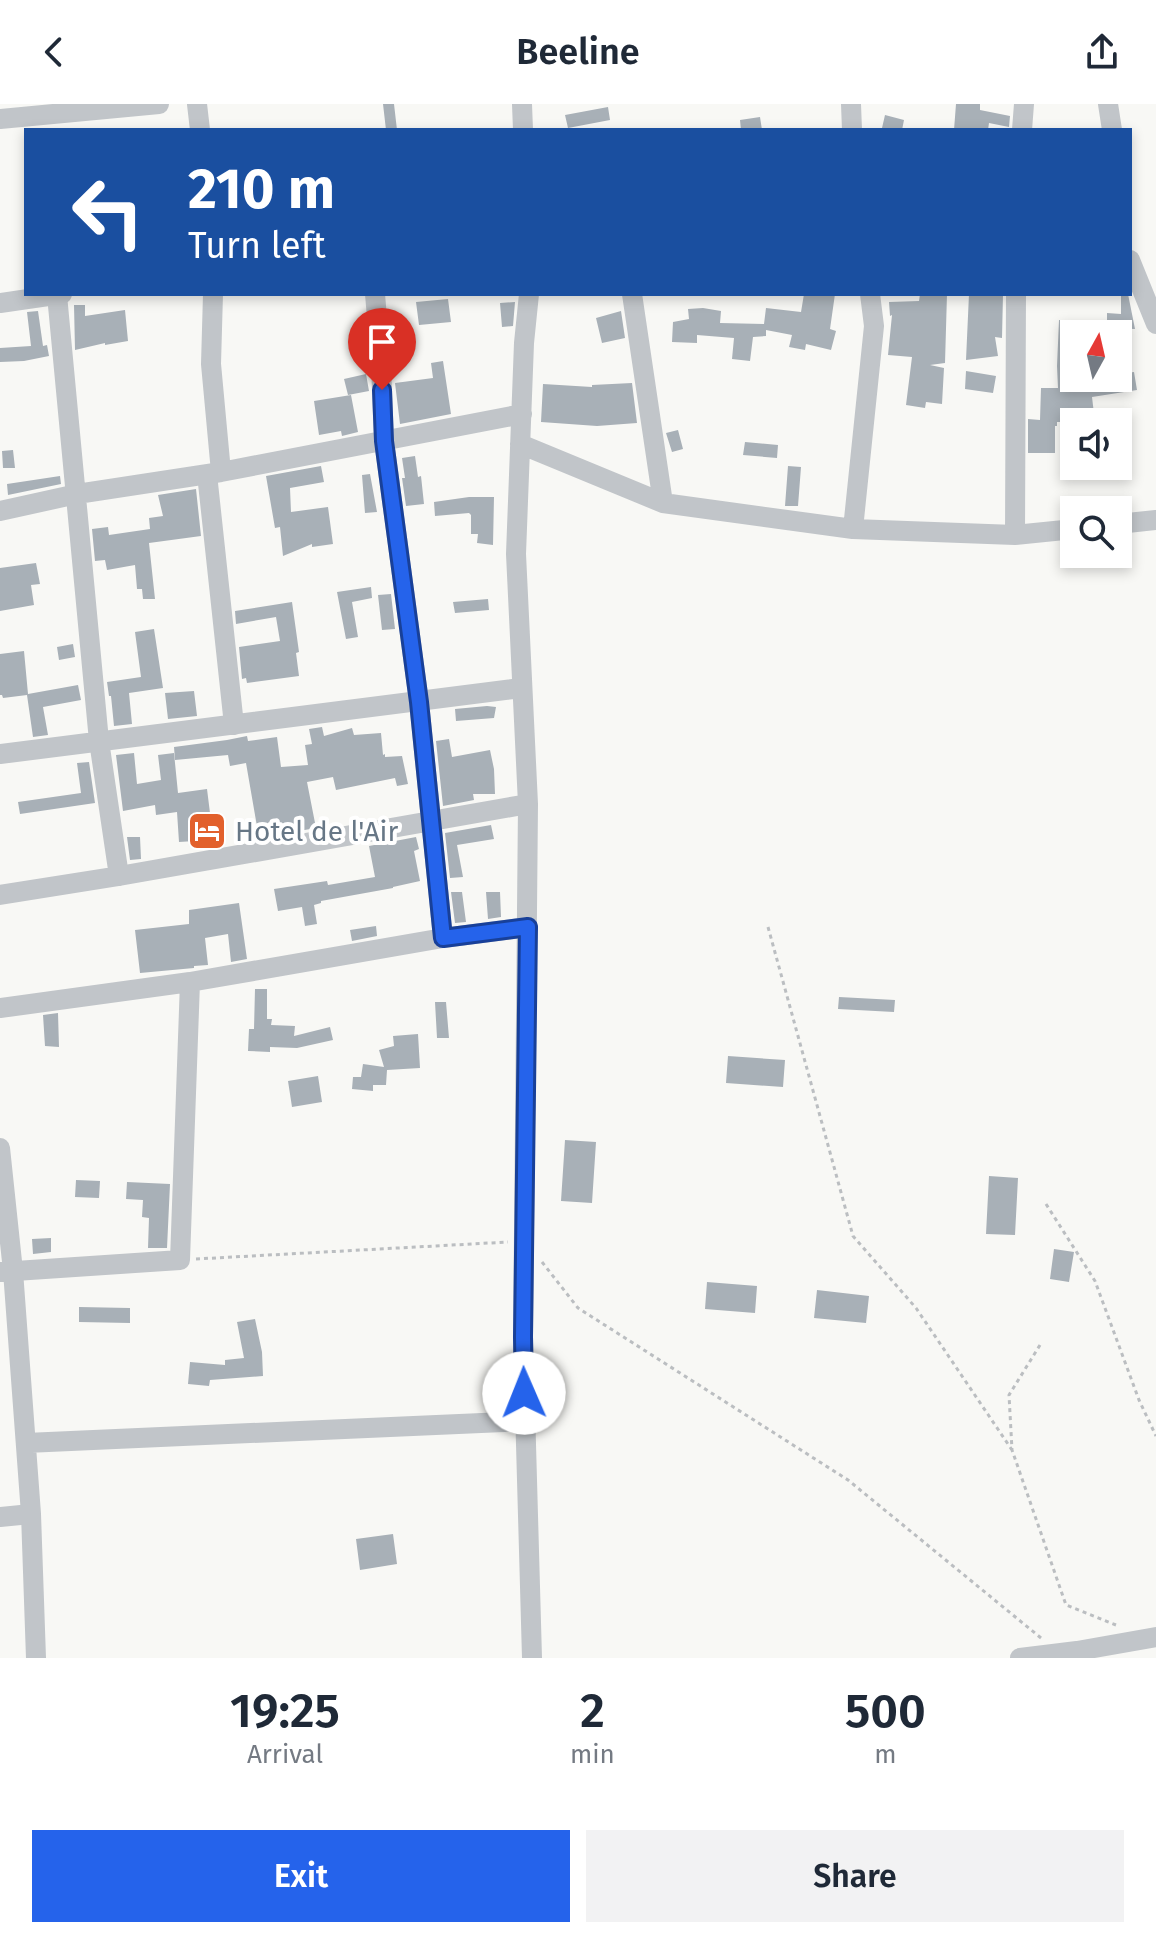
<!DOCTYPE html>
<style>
:root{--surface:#fff;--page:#f2f2f3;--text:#1f2937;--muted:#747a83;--accent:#2563eb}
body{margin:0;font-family:"Fira Sans",sans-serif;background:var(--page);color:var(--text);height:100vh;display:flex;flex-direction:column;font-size:30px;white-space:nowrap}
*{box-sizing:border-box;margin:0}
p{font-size:26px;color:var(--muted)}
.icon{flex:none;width:44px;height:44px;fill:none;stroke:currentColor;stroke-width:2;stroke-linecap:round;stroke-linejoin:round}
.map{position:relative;height:1554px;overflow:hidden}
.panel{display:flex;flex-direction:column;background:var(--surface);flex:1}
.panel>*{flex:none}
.top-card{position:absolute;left:24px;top:24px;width:1108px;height:168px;border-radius:0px;box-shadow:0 4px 12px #0003;background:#1a4fa0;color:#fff;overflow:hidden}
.needle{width:52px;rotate:8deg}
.controls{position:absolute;left:1060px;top:216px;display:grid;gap:16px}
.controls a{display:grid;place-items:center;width:72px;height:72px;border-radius:0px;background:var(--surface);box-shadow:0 4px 12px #0003;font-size:40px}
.pin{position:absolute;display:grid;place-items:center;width:68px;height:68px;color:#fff;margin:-82px -34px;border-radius:50% 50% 50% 0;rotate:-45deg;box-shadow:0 0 8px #0007}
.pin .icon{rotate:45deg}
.me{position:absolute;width:88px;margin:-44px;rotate:359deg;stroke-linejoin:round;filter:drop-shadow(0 0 6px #0008)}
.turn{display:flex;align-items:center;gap:28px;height:168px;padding:0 32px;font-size:36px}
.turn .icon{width:104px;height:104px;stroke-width:2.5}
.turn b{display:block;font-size:56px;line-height:68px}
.eta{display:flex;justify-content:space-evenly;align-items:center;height:136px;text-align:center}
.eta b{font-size:48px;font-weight:600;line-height:56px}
.cta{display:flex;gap:16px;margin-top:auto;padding:16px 32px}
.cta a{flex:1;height:92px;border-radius:0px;background:var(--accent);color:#fff;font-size:32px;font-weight:600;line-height:92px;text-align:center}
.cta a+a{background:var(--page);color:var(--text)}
header{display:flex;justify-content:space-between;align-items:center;height:104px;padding:0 32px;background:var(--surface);font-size:36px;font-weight:600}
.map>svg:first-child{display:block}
.building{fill:#a8b0b7}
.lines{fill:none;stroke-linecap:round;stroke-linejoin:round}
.path{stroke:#bbbec1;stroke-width:3;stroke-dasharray:4 4;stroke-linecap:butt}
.minor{stroke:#c1c5c9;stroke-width:20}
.route-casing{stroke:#184099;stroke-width:20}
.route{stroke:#2563eb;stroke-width:14}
.labels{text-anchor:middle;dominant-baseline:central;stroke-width:8;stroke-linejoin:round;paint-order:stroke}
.poi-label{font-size:28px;fill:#677786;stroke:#fff;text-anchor:start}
</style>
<header><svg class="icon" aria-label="back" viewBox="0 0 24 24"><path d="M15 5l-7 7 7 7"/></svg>Beeline<svg class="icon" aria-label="share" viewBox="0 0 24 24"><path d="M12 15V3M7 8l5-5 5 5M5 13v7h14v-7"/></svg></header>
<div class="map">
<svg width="1156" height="1554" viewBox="0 0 1156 1554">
<rect width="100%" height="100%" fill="#f8f8f5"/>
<path class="building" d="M383,0H394L397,26H386Z
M956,0H980V6L1010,12L1009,23L989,19L988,26H954Z
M608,3L610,16L568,24L565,11Z
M885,11L904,16L902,26L882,24Z
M760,13L762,26H741L740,16Z
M804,190H835L830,225L836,227L831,246L806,240L805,246L789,243L792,231L766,226V232L753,233L750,257L732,255L734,234L697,231V239L672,238L673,218L689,215L688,205L703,204L721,207L720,219L764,220L766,204L801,208Z
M920,190H947L945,259L930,261L944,264L942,300L926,298L925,304L906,301L912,253L888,251L892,211L890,212L889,198L919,197Z
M969,190H1003L1002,234L995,233L998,252L966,256Z
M1121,190H1128L1135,225L1107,224V209L1121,210Z
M448,195L451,218L419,221L416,198Z
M515,198L513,222L502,223L500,199Z
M74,201H85V212L125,206L128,237L105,241V239L75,246Z
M38,207L43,242L47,241L49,252L24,257L0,258V244L31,242L27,208Z
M621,207L625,234L602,239L596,214Z
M1059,216L1090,218L1089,230H1074V234L1072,233L1070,269H1074V274H1091V282L1117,278L1118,270L1134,268L1137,286L1092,293L1095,318H1057V322H1055V349H1028V315L1040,316L1041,284H1058L1057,262Z
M443,257L451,310L400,320L395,279L433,274L431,259Z
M966,267L996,272L993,289L965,285Z
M366,270L369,287L348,291L344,275Z
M632,279L637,319L597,322L541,318L543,280L592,283V281Z
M351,291L358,328L342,332L341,327L319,331L314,297Z
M678,326L683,345L672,348L666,329Z
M745,338L778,341L777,354L743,351Z
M13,346L15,364H3L2,347Z
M415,352L418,373L421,372L424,400L406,402L402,374H405L402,354Z
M321,362L324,378L290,384L291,408L328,403L333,440L312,443V440L283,452L280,423L275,424L266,372Z
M788,362L801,363L798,402H785Z
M370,370L377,408L365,409L362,371Z
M60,372L61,380L8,391L7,380Z
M196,385L201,432L149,439L155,495H143L142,485H137L135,461L107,466L105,456L95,457L92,425L108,423L109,431L150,425L149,414L163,412L158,391Z
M469,393H494L493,441L477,439L478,430H471V411L469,409L435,412L434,398Z
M36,459L40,480L31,481L34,501L0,507V464Z
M371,483L372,494L352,498L358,533L346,535L337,488Z
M391,490L395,525L382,526L378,491Z
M488,495L489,506L455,509L453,498Z
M292,498L299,548L296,549L299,572L247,579L246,574L242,575L239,543L280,537L276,513L236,520L235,507Z
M154,525L163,584L129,589L132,620L114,622L111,592H109L107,578L141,573L135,528Z
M73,540L75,553L59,556L57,543Z
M24,547L28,590L78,581L81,596L43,603L48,631L33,633L27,591L3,594L2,591H0V550Z
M194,587L197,612L168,615L165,589Z
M487,602L496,603L494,614L456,617L455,605Z
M322,623L324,632L352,624L354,631L381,629L383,651L385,650V653L402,652L408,680L397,682L395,674L336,686L333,673L307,678L316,724L259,734L246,659L230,662L228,651L175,656L174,643L227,636L247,632L248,637L277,633L281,663L308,661L305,641L312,640L309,625Z
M449,635L452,653L490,646L494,665L495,690H473L474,696L443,702L436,637Z
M134,649L137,680L161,676L158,651L174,649L178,689L207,685L210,709L193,712L195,737L179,738L177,708L156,711L155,701L123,707L116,651Z
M89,658L95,699L20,710L18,698L81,689L77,659Z
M491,721L494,735L457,741L463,773L450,774L445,729Z
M127,733H140L141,755L130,756Z
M416,733L419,745L414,747L420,777L393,783V784L321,797V799L314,801L317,820L305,822L302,803L278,807L274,785L327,777L328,781L375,773L369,742Z
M451,788H462L466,818L455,819Z
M486,788H500L501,813L488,815Z
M239,799L247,855L231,858L228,830L205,834L208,861L194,862V864L140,869L135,826L189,820V806Z
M376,822L377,832L352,837L350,826Z
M255,885H267V915H272L271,921L295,922L294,932L330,923L333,936L297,944L270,943V948L248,947L249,925H254Z
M839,893L895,896L894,908L838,905Z
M435,898H446L449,934H437Z
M58,909L59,943L45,942L43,911Z
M418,930L420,964L387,966L386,981H373V987L352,985L353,973H361L363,960L384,963L379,946L394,942L393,932Z
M728,952L785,956L783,983L726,979Z
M318,972L322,998L292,1003L288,977Z
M565,1036L596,1038L592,1099L561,1097Z
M989,1072L1018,1074L1015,1131L986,1130Z
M76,1076L100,1077L99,1094L75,1093Z
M127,1078L170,1080L167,1144H148L149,1114L142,1113L143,1096L126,1095Z
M51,1134V1148L33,1150L32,1135Z
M1054,1145L1074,1148L1069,1178L1050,1175Z
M707,1178L757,1182L755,1209L705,1205Z
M817,1186L869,1192L866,1219L814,1214Z
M79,1203L130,1204V1219L79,1218Z
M255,1215L262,1248L263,1272L210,1276L209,1282L188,1280L190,1258L225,1261V1256L244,1254L237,1218Z
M393,1430L397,1460L360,1466L356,1435Z"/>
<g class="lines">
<path class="path" d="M768,823L853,1132L916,1204L1012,1346
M1046,1100L1095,1177L1139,1296L1156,1332
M196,1155L508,1138
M542,1158L578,1204L848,1376L1041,1534
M1040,1241L1009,1291L1012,1346L1066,1501L1116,1521"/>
<path class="minor" d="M197,0L200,26
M522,0L523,26
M851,0L852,26
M1108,0L1112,26
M0,15L159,0
M1022,26L1024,0
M1130,156L1156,220
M213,190L211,260L221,368
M375,190L381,261L384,337L419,598L443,834
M529,190L524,239L516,450L528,700L523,1233L532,1554
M632,190L663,399
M57,191L99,637L119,772
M0,199L62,190
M520,340L663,399L853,425L874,222L870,190
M207,370L234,621
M0,407L77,390L221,368L522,310
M1118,420L1156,416
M853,425L1015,431L1016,190
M1015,431L1074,425
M0,650L521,584
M0,791L119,772L528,700
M0,904L190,878L443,834L528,823
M0,1044L13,1167L31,1410L36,1554
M0,1168L180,1156L190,878
M26,1339L525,1317
M0,1413L31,1410
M1020,1554L1077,1547L1156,1533"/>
</g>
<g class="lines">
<defs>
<path id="route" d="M382,286L384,337L419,598L443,834L528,823L523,1233L524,1289"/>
</defs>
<use href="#route" class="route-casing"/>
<use href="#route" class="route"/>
</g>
<defs>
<symbol id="hotel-square" viewBox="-11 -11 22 22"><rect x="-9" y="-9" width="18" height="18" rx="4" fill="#e2602c" stroke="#fff"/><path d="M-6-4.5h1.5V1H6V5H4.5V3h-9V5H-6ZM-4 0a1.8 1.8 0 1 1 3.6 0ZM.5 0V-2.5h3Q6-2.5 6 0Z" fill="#fff"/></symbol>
</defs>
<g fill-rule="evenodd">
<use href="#hotel-square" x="185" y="705" width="44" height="44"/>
</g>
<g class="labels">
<g class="poi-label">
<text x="235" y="727">Hotel de l'Air</text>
</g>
</g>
</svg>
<div class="controls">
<a><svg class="needle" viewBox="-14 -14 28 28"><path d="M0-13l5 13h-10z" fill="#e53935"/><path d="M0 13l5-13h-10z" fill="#747a83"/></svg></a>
<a><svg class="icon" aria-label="sound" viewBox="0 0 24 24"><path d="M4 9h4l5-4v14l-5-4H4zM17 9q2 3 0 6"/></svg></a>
<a><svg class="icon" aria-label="search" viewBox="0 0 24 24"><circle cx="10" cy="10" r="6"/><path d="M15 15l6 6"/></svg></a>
</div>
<div class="pin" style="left:382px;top:286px;background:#d93025"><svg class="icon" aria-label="arrive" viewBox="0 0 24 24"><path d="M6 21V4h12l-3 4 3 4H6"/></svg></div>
<svg class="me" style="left:524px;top:1289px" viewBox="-20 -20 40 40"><circle r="19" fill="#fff"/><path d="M0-13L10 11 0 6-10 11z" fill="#2563eb"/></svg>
<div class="top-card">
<div class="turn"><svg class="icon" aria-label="left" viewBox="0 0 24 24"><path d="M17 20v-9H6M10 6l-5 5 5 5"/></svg><div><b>210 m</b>Turn left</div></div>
</div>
</div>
<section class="panel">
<div class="eta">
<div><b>19:25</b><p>Arrival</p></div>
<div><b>2</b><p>min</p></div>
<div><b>500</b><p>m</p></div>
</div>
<div class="cta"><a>Exit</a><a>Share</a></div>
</section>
